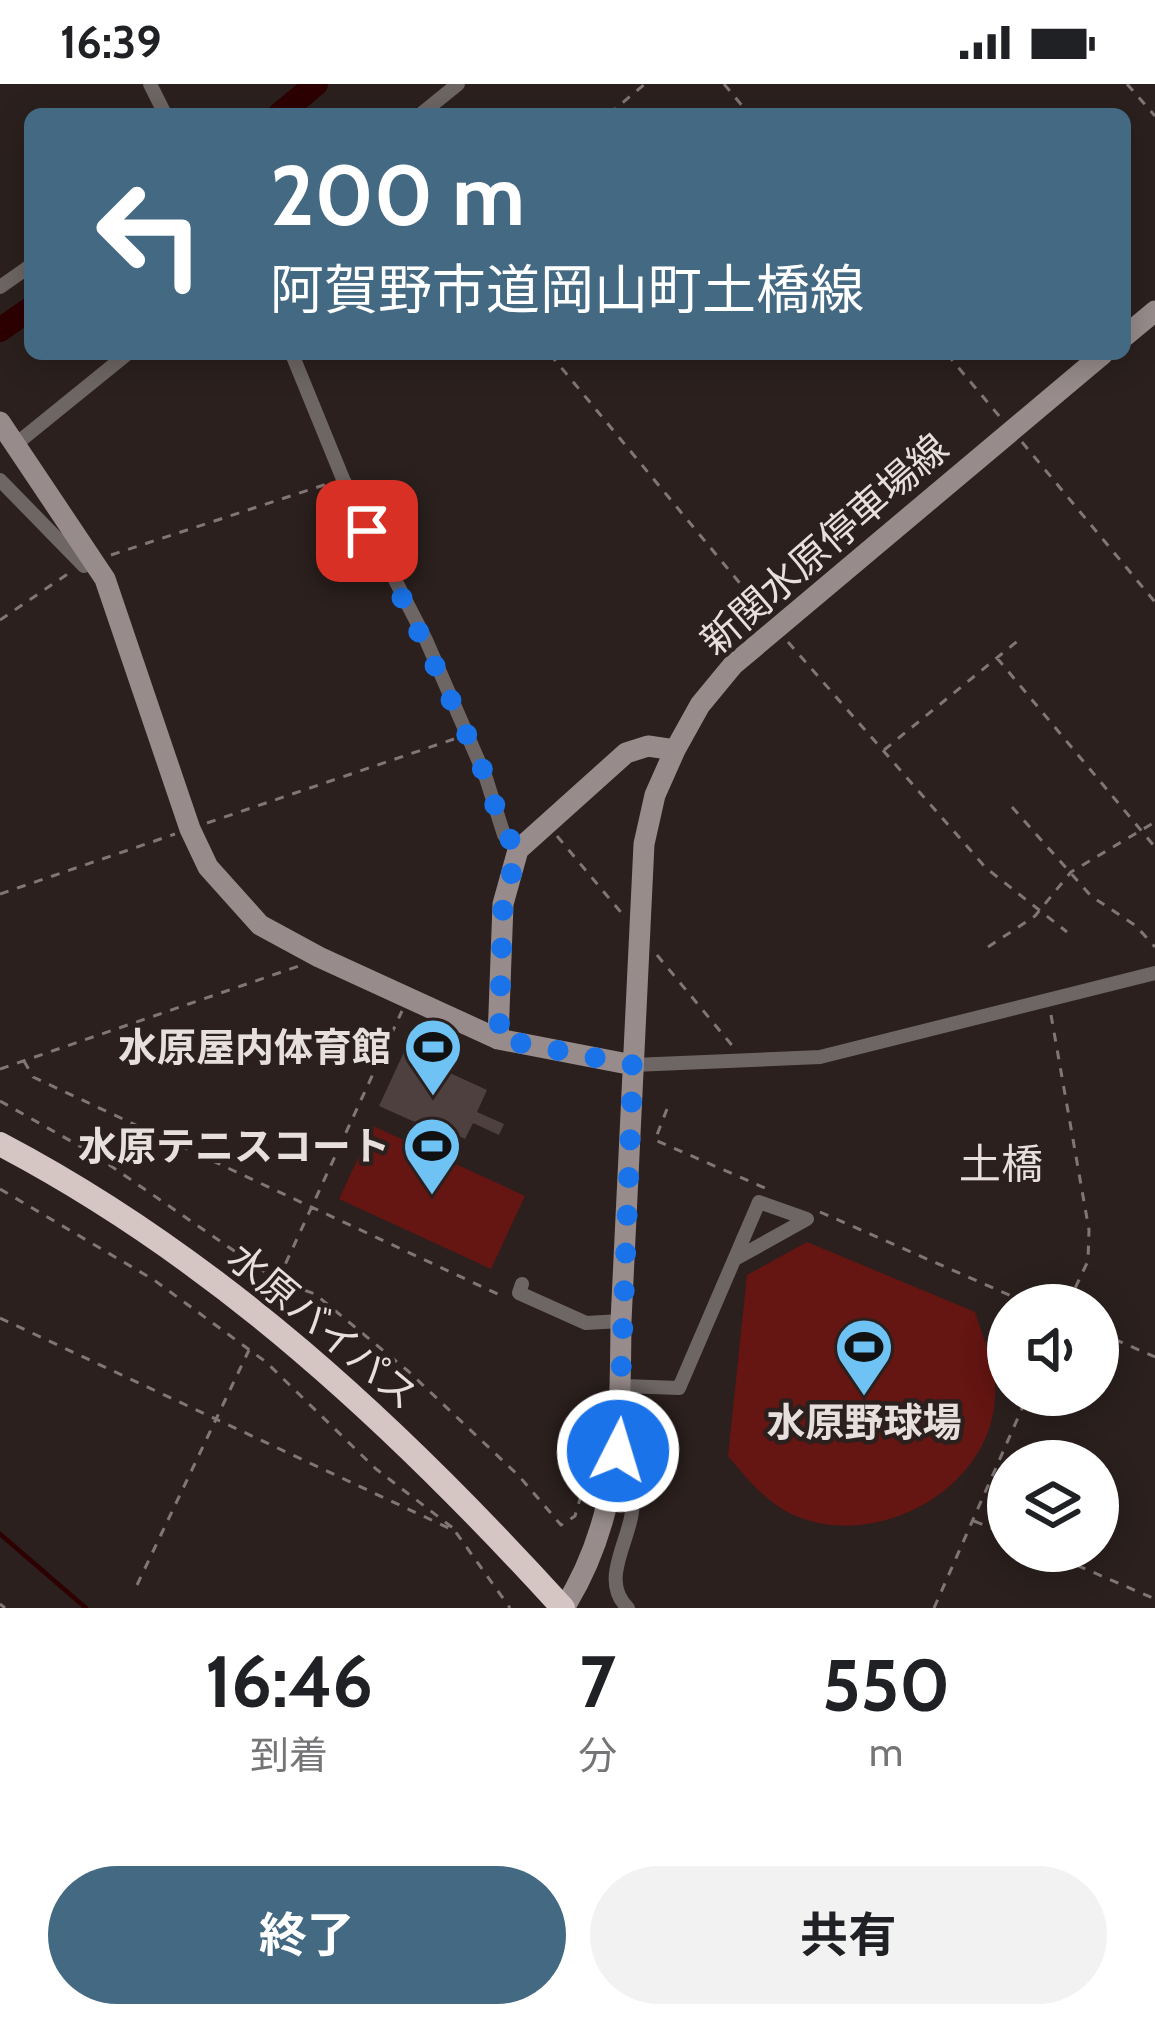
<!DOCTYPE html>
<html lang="ja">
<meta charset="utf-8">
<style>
:root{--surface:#fff;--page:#f2f2f2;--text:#202124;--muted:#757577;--accent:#446982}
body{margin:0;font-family:Cabin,"Noto Sans JP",sans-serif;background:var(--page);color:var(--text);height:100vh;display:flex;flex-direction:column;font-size:45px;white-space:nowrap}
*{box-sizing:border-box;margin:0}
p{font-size:39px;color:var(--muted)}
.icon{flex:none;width:66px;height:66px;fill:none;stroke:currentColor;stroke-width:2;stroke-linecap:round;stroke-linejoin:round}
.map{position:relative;height:1524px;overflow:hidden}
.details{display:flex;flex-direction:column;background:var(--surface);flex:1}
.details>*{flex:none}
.guide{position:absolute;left:24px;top:24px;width:1107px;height:252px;border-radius:18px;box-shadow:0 6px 30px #0003;background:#446982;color:#fff;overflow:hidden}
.fabs{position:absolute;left:987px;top:1200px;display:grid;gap:24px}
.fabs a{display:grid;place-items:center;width:132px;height:132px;border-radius:50%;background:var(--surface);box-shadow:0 6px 30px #0003;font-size:60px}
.pin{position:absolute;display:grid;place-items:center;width:102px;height:102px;color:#fff;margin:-51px;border-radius:24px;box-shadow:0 6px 18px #0006}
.me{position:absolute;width:132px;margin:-66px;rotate:5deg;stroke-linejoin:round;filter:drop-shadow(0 0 9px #0008)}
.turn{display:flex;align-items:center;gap:42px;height:252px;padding:0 48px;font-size:54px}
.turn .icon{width:156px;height:156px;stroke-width:2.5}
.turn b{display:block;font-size:84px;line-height:102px}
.eta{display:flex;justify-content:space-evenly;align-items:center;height:204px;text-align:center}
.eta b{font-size:72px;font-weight:700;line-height:84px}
.primary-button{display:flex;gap:24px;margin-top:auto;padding:24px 48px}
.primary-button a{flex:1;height:138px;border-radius:72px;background:var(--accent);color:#fff;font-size:48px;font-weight:700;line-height:138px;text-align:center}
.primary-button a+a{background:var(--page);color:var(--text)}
.status{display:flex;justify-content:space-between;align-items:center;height:84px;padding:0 60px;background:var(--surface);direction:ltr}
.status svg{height:33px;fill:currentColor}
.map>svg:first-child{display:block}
.green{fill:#651512}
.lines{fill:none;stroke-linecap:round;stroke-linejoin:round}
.stream{stroke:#2d0102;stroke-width:4.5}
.river{stroke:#2d0102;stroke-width:24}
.building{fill:#4d403f}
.path{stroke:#807675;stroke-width:3;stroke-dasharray:9 9;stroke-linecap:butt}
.street{stroke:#6d6665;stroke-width:14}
.secondary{stroke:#978c8b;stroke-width:21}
.highway{stroke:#d5c5c3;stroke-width:24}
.route{stroke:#1a73e8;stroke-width:21;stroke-dasharray:0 37.8}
.labels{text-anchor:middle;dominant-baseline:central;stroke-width:9;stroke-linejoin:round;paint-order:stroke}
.street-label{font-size:39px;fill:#e7dfde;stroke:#2b201e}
.poi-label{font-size:39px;font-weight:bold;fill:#e7dfde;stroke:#2b201e;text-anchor:end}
.neighbourhood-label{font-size:42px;fill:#e7dfde;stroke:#2b201e}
</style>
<div class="status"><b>16:39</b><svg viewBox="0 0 49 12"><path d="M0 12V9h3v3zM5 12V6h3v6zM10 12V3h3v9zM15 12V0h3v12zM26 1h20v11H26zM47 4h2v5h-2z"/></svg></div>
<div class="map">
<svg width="1155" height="1524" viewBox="0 0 1155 1524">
<rect width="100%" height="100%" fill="#2b201e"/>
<path class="green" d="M373,1042L525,1112L491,1185L339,1115Z
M807,1158L975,1228C981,1248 991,1270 994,1290C1009,1393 888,1468 798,1433C768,1421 748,1396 728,1372L747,1191Z"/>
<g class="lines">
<path class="stream" d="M0,1450L86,1524"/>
<path class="river" d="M280,30L316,0
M0,246L30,225"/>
</g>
<path class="building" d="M404,968L487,1006L477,1028L504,1040L499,1051L473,1039L465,1055L457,1051L455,1056L379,1022Z"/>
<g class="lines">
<path class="path" d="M724,0L749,30
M1127,0L1155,32
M609,30L645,0
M550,270L767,532
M947,270L1000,333
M1022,358L1155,518
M111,471L330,399
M0,536L69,489
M788,558L986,784L1067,848
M997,574L1155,763
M884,666L1020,555
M1012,723L1091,812L1136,842L1155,863
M207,739L454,655
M557,752L624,832
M0,810L175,750
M988,863L1035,832L1071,788L1155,738
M657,871L735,965
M1051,931L1089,1146L1088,1177L1067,1221
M24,977L33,993L504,1213
M0,985L299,882
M0,1017L92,1069L278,1197L315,1210L408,1287L519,1392L561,1441L575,1432L583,1405L595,1399
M667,1025L655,1056L772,1107
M0,1105L154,1196L266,1278L376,1385L453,1444
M820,1128L1032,1221
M278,1196L402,927
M0,1234L455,1447L510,1524
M1098,1248L1155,1273
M974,1437L1008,1451
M1044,1467L1155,1515
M137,1501L249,1266
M0,1520L5,1524
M934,1524L1028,1311"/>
<path class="street" d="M150,0L165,30
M421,30L458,0
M0,203L30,182
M292,270L343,395L426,556L486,694L504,751L518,766
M16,360L127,270
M0,396L84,482
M633,981L820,973L1155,889
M522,1200L519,1209L586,1239L621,1237
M624,1302L679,1304L759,1118L807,1135L735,1175
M615,1399L631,1406C642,1445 594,1492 628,1524"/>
<path class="secondary" d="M1125,252L1155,227
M0,338L105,495L190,745L208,783L260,841L319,873L498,955L633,981
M498,955L503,820L518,766L626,669L648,662L675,666
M564,1524C621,1433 620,1341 621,1237L644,760L655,711L675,666L700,621L733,581L1103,270"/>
<path class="highway" d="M0,1060C219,1175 398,1343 563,1524"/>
</g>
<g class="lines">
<path class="route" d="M367,447C409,524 445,602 481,682C494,711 497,742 518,766L503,820L499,955L633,981L618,1367"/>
</g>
<defs>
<symbol id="stadium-pin" viewBox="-11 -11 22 30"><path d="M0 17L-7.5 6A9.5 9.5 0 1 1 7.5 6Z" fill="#6fc2f4" stroke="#2b201e"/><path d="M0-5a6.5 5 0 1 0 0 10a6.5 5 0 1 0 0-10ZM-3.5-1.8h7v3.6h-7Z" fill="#111"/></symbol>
</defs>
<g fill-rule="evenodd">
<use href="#stadium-pin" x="400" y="930" width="66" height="90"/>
<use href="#stadium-pin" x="399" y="1029" width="66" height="90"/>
<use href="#stadium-pin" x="831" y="1230" width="66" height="90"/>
</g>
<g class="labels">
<g class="street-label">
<text transform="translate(824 460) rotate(-41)">新関水原停車場線</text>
<text transform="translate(323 1242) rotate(40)">水原バイパス</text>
</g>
<g class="poi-label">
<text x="391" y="963">水原屋内体育館</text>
<text x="390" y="1062">水原テニスコート</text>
<text x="864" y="1338" text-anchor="middle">水原野球場</text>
</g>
<g class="neighbourhood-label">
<text x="1001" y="1080">土橋</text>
</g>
</g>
</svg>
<div class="fabs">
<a><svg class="icon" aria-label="sound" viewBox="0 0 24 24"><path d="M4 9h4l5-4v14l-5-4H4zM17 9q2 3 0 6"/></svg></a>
<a><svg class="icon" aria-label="layers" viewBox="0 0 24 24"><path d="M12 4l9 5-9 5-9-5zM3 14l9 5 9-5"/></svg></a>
</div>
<div class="pin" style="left:367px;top:447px;background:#d93025"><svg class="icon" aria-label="arrive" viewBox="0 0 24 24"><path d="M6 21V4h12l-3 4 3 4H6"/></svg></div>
<svg class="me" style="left:618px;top:1367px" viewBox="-20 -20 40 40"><circle r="17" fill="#1a73e8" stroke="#fff" stroke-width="3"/><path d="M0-11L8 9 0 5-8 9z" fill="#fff"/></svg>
<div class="guide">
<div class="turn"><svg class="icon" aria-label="left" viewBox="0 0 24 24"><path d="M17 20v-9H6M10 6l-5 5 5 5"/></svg><div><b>200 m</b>阿賀野市道岡山町土橋線</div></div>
</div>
</div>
<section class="details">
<div class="eta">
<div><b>16:46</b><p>到着</p></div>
<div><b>7</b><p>分</p></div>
<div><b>550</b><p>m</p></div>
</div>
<div class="primary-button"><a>終了</a><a>共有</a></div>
</section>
